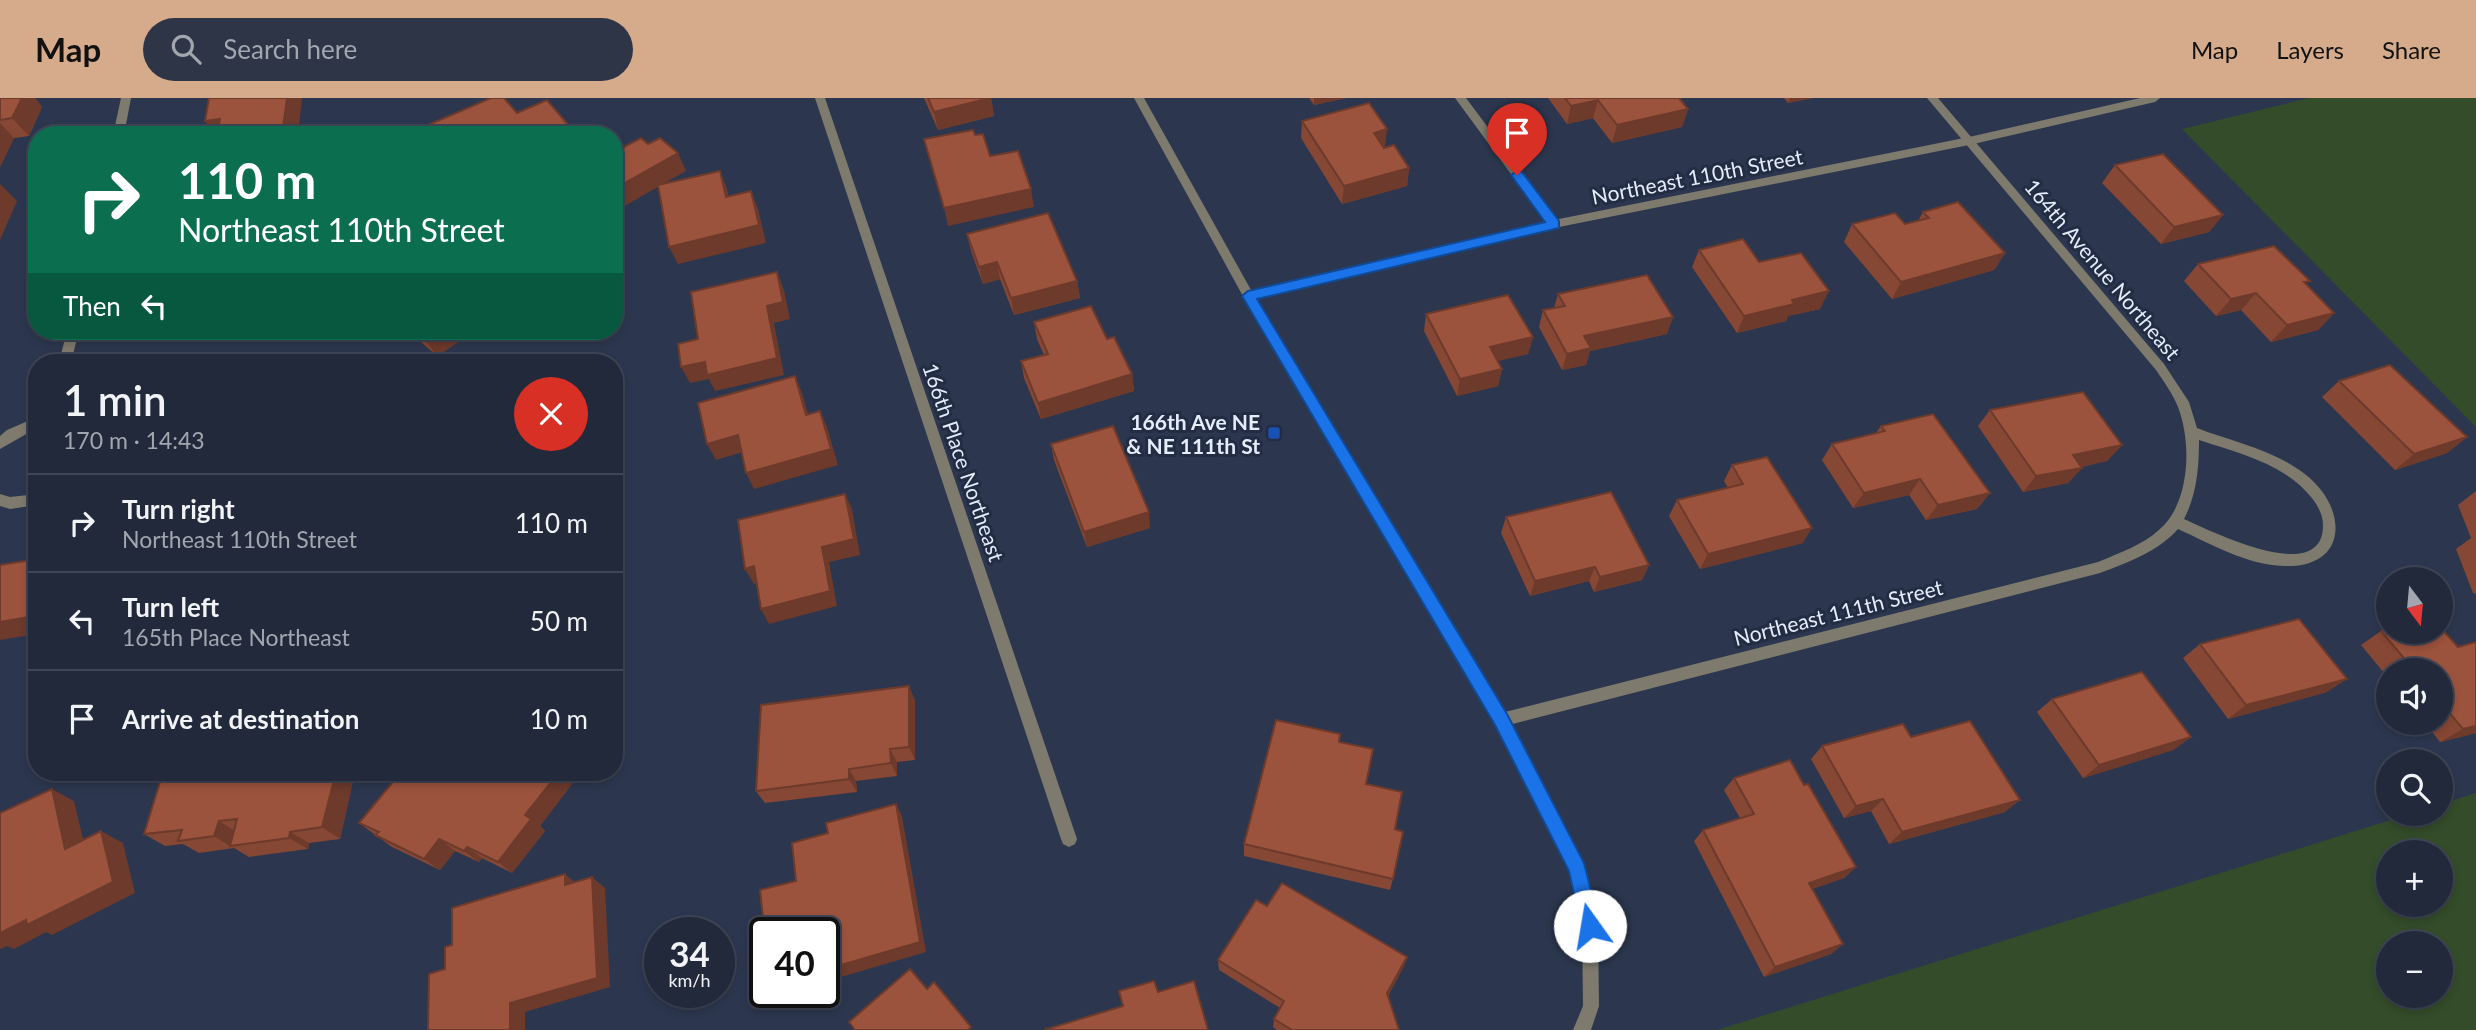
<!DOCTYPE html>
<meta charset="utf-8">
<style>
:root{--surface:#21293b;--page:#2d3546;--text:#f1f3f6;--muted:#a2a6af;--line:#3e4555;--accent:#d6ab8b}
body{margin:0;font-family:Lato,sans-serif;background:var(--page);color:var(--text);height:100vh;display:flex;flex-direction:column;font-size:26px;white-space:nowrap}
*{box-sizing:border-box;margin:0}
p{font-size:23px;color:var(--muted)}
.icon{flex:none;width:38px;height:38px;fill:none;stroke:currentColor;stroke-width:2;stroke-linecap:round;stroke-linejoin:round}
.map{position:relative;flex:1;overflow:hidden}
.sheet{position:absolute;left:28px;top:256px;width:595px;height:427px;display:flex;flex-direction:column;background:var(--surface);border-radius:28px;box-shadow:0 4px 10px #0003,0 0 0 2px var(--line)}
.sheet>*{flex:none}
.top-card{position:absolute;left:28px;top:28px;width:595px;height:214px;border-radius:28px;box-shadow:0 4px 10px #0003,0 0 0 2px var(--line);background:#0b6e4f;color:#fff;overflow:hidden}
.needle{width:46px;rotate:164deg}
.tools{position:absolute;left:2376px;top:469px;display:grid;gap:14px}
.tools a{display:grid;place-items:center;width:77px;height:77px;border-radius:50%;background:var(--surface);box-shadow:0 4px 10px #0003,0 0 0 2px var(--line);font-size:35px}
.speed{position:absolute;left:644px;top:819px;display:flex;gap:14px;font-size:35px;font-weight:700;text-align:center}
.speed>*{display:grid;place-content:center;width:91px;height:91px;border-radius:50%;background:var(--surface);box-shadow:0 4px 10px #0003,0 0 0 2px var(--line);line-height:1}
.speed small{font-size:18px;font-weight:400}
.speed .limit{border:4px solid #111;border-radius:10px;background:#fff;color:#111}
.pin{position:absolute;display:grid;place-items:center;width:60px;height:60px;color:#fff;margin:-72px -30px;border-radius:50% 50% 50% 0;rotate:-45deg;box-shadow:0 0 7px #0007}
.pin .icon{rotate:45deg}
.me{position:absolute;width:77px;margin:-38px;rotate:347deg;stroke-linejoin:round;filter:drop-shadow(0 0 5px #0008)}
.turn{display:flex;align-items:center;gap:24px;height:147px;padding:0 35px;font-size:32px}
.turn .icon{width:91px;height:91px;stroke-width:2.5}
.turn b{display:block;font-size:49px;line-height:60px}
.then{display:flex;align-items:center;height:66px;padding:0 35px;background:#0003;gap:14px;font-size:26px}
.round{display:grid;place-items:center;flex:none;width:74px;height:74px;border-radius:37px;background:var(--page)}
.headline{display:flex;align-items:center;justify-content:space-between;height:119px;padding:0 35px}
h1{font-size:42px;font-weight:600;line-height:52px}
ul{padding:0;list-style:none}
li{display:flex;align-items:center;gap:21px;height:98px;padding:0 35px;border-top:2px solid var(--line)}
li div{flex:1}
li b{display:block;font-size:26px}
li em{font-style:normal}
header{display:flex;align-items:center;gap:42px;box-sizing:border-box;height:98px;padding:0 35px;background:var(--accent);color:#111}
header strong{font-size:33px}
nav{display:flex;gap:38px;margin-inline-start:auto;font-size:24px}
.search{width:490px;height:63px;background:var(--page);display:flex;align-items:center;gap:18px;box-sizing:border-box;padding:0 24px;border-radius:38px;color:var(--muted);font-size:26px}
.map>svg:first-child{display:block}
.green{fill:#344c2a;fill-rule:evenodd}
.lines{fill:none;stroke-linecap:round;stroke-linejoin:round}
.minor{fill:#7e7a6d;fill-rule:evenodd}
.tertiary{fill:#7e7a6d;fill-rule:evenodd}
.wall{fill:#864734}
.shaded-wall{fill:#6d3a2b}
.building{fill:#9c533d;stroke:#6d3a2b;stroke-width:2}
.route{fill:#1a73e8;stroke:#114b97;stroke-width:2}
.transit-dot{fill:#1a4fb4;stroke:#222d44;stroke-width:2.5}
.labels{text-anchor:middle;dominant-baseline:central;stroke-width:6;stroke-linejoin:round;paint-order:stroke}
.street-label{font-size:21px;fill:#e5edfc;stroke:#222d44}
.poi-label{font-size:21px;font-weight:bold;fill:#e5edfc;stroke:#222d44;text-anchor:end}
</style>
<header>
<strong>Map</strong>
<div class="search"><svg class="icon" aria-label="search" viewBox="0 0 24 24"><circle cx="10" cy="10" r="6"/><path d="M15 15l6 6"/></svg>Search here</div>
<nav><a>Map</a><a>Layers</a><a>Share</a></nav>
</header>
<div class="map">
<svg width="2476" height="932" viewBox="0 0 2476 932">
<rect width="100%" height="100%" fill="#2c374f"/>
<path class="green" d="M2309,0H2476V329L2182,31Z
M2476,695V932H1717L2410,716H2441V706ZM2389,754H2441V807H2389ZM2389,845H2441V898H2389Z"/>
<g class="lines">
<path class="minor" d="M121,0H131L124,37H113Z
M815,0H825L1077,741L1075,746L1069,749L1063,746L1061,741Z
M1455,0H1466L1558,123V129H1550Z
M1927,0H1938L2164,266L2189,304L2197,330C2233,344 2275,352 2306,377C2348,410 2349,470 2284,468C2247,467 2211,446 2178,431C2159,453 2127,465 2100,475L1501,629L1496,627L1493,622L1496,617L1501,615L2098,464C2119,455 2143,447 2160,431C2190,405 2192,345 2178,309C2173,296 2164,284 2156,272ZM2199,342C2232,353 2269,362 2296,384C2309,395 2324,411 2323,429C2321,489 2209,432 2184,421C2197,396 2199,369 2199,342Z
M67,233H79L71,264H59Z
M37,319V330L0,351V338L7,332Z
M0,396L10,399L37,396V407L10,411L0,408Z"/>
<path class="tertiary" d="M1134,0H1144L1251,192L1554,122L1969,39L2140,0H2160L2155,4L1969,47L1554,130L1256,200L1506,617L1583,766L1598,828L1599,908L1591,932H1573L1583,908L1582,828L1569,772L1496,627L1244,200Z"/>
</g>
<path class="wall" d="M0,0H35L42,9L29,38L14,40L0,69Z
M924,0H991L994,18L938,32Z
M1309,0H1346L1314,7Z
M1548,0H1679L1688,11L1682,29L1612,45L1593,20L1567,26Z
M1784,0H1813L1788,5Z
M1302,23L1385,49H1383L1409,70L1407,88L1342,106L1301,40Z
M2115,67L2223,117L2209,134L2161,146L2102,85Z
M1923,114L2005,155L1994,172L1892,201L1844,144L1852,126H1905L1918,123Z
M967,136L1077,183L1080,200L1014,217L1000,181L983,186L971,153Z
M1699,152L1759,164L1820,211L1788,218L1786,223L1737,235L1692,169Z
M2198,166L2307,187L2334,215L2318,232L2271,244L2241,212L2216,218L2184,183Z
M1558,196L1673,219L1667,236L1590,253L1586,267L1562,272L1539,229L1543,212L1554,210Z
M1426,216L1533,239L1528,256L1497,263L1502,271L1498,288L1457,298L1424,233Z
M1034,224L1107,241L1132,276L1134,293L1041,321L1024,280L1021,263L1044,257L1037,241Z
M410,233H475L437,258L413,237Z
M2339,283L2467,339L2447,355L2395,372L2322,299Z
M1990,312L2122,347L2107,363L2081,369L2082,370L2068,385L2023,394L1978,328Z
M1881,328L1990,395L1977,411L1926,422L1909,397L1853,410L1822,362L1832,346L1876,335Z
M1051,346L1150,430L1087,449L1054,362Z
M1732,367L1803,445L1700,471L1669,418L1677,402L1728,390L1724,383Z
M2476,393V496L2473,495L2456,451L2471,440L2458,407Z
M1506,419L1649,467L1642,482L1594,494L1589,483L1530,498L1501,435Z
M2381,533L2458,549L2476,544V635L2440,644L2425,625H2441V572H2389V581L2361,547Z
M2200,546L2327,594L2228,621L2183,560Z
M2052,601L2191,639L2173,652L2083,680L2037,614Z
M915,602V662L897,664V678L856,683L857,694L765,705L756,693Z
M1911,639L2005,714L1889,746L1871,713L1844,720L1811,661L1822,648Z
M1339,644L1395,731L1393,781L1390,792L1244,758V746Z
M355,674L340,741L309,745L308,751L249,759L234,750L199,755L183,746L165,748L144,736Z
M581,674L540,728L545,733L512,775L482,760L479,764L455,753L440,772L392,749L359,725Z
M1734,680L1804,687L1856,769L1844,780L1812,791L1843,846L1831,856L1764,879L1694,743L1703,732L1740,720L1724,692Z
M1267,808L1407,859L1404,868L1388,898L1399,932H1277L1273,929L1274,921L1280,910L1219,872L1218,862Z"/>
<path class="shaded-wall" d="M22,0H35L42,9L29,38L12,20Z
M287,0H302L298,37H245Z
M991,0L994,18L938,32L934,14Z
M1314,0H1346L1314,7Z
M1790,0H1813L1788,5Z
M1598,2L1593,20L1567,26L1571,8Z
M1688,11L1682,29L1612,45L1617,27Z
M220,21L232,37H216L205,23Z
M0,25L14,40L0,69Z
M570,29L574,37H553Z
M1387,31L1385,49L1372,52L1374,35Z
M678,55L686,73L614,114V91Z
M1409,70L1407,88L1342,106L1344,88Z
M720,73L727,91L733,117L726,99Z
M0,86L17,103L0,142Z
M1031,91L1034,109L948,128L944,110Z
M751,93L758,111L766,145L678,166L669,149Z
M2223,117L2209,134L2161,146L2174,129Z
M2005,155L1994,172L1892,201L1901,184Z
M997,164L1000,181L983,186L979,169Z
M777,174L784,192L790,221L774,225L784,277L715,293L709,281L690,285L681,269L767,208Z
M1077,183L1080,200L1014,217L1011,200Z
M1829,193L1820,211L1788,218L1786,223L1737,235L1744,218L1792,202Z
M2256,195L2241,212L2216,218L2231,201Z
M2334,215L2318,232L2271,244L2287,227Z
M1673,219L1667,236L1590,253L1586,267L1562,272L1567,256L1584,238Z
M437,233H475L437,258L424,241Z
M1533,239L1528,256L1486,266L1490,249Z
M536,255L542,264H534Z
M1502,271L1498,288L1457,298L1460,281Z
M1132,276L1134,293L1041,321L1038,305Z
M795,278L802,295L813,333L806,317Z
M820,313L827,329L838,367L754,391L746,375Z
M738,337L746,353L716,362L707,346Z
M2467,339L2447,355L2395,372L2414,356Z
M2122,347L2107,363L2059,373L2073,357Z
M2082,370L2068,385L2023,394L2036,378Z
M1920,381L1909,397L1853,410L1864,395Z
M1990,395L1977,411L1926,422L1938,407Z
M845,396L852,411L860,457L829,464L837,508L769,526L761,511L822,449Z
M1149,414L1150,430L1087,449L1084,434Z
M1812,430L1803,445L1700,471L1708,456Z
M1649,467L1642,482L1594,494L1600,479Z
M754,468L762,483L754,486L745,471Z
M1595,469L1589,483L1530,498L1535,483Z
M37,494V536L0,542V524Z
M2347,581L2327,594L2228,621L2246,607Z
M909,588L915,602V662L909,649Z
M2476,628V635L2440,644L2463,631Z
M2191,639L2173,652L2083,680L2099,667Z
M890,651L897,664V678L891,665Z
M849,671L856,683L857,694L849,681Z
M336,674H355L340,741L322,729Z
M559,674H581L540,728L545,733L512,775L498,764L525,717Z
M52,691L74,703L88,762L65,751Z
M1883,701L1871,713L1844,720L1856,708Z
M2020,702L2005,714L1889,746L1902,734Z
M896,706L902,718L926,854L824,884V872Z
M219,723L238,735L230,748L214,738Z
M101,733L123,745L135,795L52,837L46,834L14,851L7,848L0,851V835L26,822Z
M290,734L309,745L308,751L289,740Z
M439,741L455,753L440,772L424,761Z
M467,749L482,760L479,764L464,753Z
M1856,769L1844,780L1798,796L1809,785Z
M565,776L578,787H565Z
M592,779L605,790L610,889L525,914V932H510V905Z
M1843,846L1831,856L1764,879L1775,869Z
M1407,859L1404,868L1384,905L1387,895Z
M765,889V894H788L770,899L760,890Z"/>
<path class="building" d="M0,0H22L12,20L0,22Z
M209,0H287L283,30L245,37H217L220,21L205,23Z
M491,0H504L517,15L547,2L570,29L553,37H435L428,27Z
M928,0H990L934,14Z
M1565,0H1679L1688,11L1617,27L1598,2L1571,8Z
M1369,5L1387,31L1374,35L1384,50L1394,47L1409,70L1344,88L1302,23Z
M973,32L975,37L983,36L990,58L1018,53L1031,91L944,110L924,41Z
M641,40L648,46L660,40L678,55L614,91V41L624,49Z
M2163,56L2223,117L2174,129L2115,67Z
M720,73L726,99L751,93L759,127L669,149L658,87Z
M1958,104L2005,155L1901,184L1852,126L1895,115L1905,126L1929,120L1923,114Z
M1048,115L1077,183L1011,200L997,164L979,169L967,136Z
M1743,141L1759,164L1801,155L1829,193L1792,202L1794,206L1744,218L1699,152Z
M2274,148L2310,183L2304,184L2334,215L2287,227L2256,195L2231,201L2198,166Z
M777,174L783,204L767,208L777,260L707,277L705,264L681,269L678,246L698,241L691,194Z
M1647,177L1673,219L1584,238L1591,250L1567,256L1543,212L1565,208L1558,196Z
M1508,197L1533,239L1490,249L1502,271L1460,281L1426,216Z
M1091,208L1107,241L1114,239L1132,276L1038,305L1021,263L1048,256L1034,224Z
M415,233H437L424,241Z
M536,255L534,264H436Z
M2390,267L2467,339L2414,356L2339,283Z
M795,278L806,317L820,313L831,351L746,375L738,337L707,346L698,305Z
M2083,294L2122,347L2073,357L2082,370L2036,378L1990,312Z
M1933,316L1990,395L1938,407L1920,381L1864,395L1832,346L1885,333L1881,328Z
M1113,328L1149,414L1084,434L1051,346Z
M1767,359L1812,430L1708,456L1677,402L1743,386L1732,367Z
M1611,394L1649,467L1600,479L1595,469L1535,483L1506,419Z
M845,396L854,441L822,449L830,493L761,511L754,468L745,471L738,422Z
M37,461V494L29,519L0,524V467Z
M2299,521L2347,581L2246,607L2200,546Z
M2441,530L2458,549L2476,544V628L2463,631L2441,605V572H2414L2381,533L2389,531V534H2441Z
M2142,574L2191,639L2099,667L2052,601Z
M909,588V649L890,651L891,665L849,671V681L756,693L761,607Z
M1276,622L1340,636L1339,644L1373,651L1366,686L1402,694L1395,731L1403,734L1393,781L1244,746Z
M1970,623L2020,702L1902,734L1883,701L1856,708L1822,648L1903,626L1911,639Z
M1790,662L1804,687L1808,686L1856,769L1809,785L1843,846L1775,869L1703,732L1754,716L1734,680Z
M163,674H336L322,729L290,734L289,740L230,748L237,721L219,723L214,738L178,743L182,732L144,736Z
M401,674H559L525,717L531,721L498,764L467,749L464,753L439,741L424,761L375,737L379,734L359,725Z
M52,691L65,751L101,733L113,784L27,827L26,822L0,835V715Z
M896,706L920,844L824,872V835H765V889L760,890L755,840L765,837L760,792L796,783L792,745L828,735L826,725Z
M565,776V787L592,779L597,880L510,905V932H428L429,876L445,871V849L452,847V810Z
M1282,785L1407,859L1387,895L1399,932H1292L1274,921L1284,903L1218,862L1256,802L1267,808Z
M910,871L927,891L934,884L971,929L968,932H855L849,924Z
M1154,883L1158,894L1194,883L1208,932H1044L1123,908L1119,893Z"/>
<path class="route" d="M1517,73L1522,74L1559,123V130L1257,201L1507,616L1584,765L1600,828L1597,834L1590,837L1584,834L1581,828L1569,773L1495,627L1242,198L1248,193L1545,124L1511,77Z"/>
<rect class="transit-dot" x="1267" y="328" width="14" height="14" rx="3.5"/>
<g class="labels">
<g class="street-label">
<text transform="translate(1697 78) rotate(-11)">Northeast 110th Street</text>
<text transform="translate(2103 171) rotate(50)">164th Avenue Northeast</text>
<text transform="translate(964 364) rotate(71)">166th Place Northeast</text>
<text transform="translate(1838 514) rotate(-14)">Northeast 111th Street</text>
</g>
<g class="poi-label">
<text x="1260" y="323">166th Ave NE<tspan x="1260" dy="24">&amp; NE 111th St</tspan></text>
</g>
</g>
</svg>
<div class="tools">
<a><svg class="needle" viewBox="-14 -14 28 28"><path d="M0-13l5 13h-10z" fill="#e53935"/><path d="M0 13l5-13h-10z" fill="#a2a6af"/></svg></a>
<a><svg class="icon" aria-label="sound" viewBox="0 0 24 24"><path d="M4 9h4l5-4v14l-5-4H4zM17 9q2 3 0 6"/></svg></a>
<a><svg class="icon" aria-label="search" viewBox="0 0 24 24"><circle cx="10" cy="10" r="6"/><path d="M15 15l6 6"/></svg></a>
<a>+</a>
<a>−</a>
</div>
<div class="speed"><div>34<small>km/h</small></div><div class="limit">40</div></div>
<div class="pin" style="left:1517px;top:77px;background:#d93025"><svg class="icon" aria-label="arrive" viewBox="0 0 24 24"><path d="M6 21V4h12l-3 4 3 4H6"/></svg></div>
<svg class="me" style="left:1590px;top:828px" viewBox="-20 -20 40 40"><circle r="19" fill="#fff"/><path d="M0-13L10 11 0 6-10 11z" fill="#1a73e8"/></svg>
<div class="top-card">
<div class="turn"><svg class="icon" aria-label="right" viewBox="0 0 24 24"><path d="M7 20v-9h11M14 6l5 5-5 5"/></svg><div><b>110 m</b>Northeast 110th Street</div></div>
<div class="then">Then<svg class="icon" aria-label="left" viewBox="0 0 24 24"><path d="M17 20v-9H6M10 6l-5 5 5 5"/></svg></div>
</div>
<section class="sheet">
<div class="headline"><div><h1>1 min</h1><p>170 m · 14:43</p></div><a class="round" style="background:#d93025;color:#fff"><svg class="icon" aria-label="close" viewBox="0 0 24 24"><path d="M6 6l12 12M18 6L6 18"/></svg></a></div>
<ul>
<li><svg class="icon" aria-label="right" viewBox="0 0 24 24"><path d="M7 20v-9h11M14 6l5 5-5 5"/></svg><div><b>Turn right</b><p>Northeast 110th Street</p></div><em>110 m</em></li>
<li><svg class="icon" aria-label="left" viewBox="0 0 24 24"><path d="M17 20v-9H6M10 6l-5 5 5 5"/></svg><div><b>Turn left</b><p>165th Place Northeast</p></div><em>50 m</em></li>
<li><svg class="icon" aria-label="arrive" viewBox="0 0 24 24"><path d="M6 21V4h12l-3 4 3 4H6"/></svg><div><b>Arrive at destination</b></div><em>10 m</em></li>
</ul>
</section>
</div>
